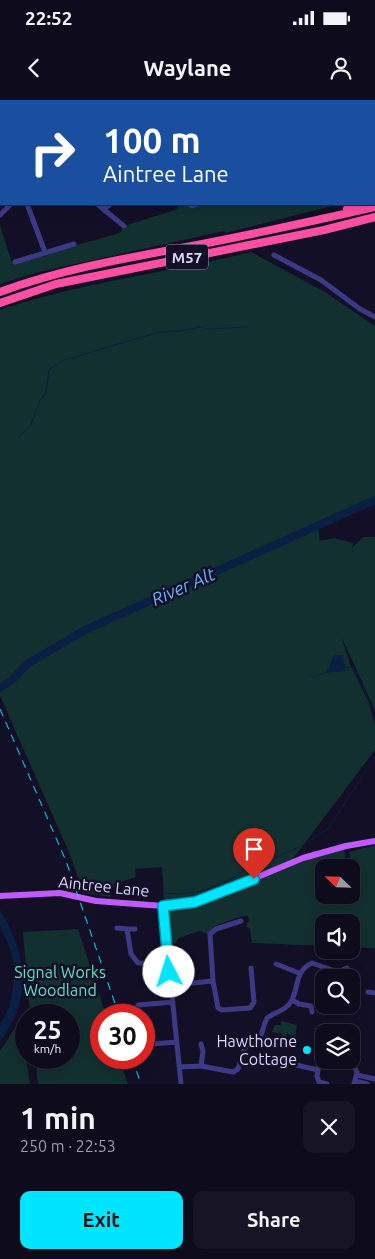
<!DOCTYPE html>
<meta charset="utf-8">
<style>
:root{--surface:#0e0b1c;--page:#171425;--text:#f1f3f6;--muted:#9b9ba3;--line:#2e2b3b;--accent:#00e5ff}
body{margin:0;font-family:Ubuntu,sans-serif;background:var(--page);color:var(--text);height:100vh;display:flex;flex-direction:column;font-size:19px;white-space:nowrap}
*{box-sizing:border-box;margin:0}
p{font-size:16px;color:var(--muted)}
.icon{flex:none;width:28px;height:28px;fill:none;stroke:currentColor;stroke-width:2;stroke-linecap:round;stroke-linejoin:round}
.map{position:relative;height:984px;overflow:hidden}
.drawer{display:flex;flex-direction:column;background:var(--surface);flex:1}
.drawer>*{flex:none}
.top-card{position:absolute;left:0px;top:0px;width:375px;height:105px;box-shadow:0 2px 12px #0003,0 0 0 1px var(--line);background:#1a4fa0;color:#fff;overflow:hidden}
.needle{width:32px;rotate:293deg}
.fabs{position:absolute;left:315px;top:759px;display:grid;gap:10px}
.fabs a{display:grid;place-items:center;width:45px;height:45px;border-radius:10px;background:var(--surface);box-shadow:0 2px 12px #0003,0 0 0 1px var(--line);font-size:25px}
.speed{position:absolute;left:15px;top:904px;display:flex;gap:10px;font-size:25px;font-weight:700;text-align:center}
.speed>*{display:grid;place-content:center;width:65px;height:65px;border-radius:50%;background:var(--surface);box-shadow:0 2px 12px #0003,0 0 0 1px var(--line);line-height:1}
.speed small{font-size:12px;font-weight:400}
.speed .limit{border:8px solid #d22;background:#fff;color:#111}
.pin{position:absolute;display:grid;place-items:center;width:42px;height:42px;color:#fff;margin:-51px -21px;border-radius:50% 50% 50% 0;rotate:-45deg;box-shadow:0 0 5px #0007}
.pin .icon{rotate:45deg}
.me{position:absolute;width:55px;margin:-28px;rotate:355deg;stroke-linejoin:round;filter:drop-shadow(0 0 4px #0008)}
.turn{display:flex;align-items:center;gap:18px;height:105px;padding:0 20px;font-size:22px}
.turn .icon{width:65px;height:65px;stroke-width:2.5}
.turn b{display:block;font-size:35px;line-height:42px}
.round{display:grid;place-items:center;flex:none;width:52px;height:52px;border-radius:10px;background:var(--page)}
.summary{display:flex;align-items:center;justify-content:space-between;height:85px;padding:0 20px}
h1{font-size:30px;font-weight:700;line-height:38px}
.action{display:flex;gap:10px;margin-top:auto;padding:10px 20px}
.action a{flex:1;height:58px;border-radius:10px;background:var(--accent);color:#111;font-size:20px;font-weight:700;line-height:58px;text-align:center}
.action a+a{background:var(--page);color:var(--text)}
.status{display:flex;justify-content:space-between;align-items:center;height:35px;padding:0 25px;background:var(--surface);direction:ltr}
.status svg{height:14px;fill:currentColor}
header{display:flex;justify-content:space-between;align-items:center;height:65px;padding:0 20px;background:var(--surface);font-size:22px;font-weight:700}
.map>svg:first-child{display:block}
.green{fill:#12302f}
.water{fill:#0a1f44}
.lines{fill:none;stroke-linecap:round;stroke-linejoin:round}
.stream{stroke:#0a1f44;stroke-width:1}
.river{stroke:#0a1f44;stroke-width:8}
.minor{stroke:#3d3a85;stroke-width:5}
.major{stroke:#c25bff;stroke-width:6}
.highway{stroke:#ff4fa3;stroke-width:8}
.rail{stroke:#00e5ff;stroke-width:1;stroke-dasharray:8 6;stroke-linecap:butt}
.route-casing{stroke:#0095a6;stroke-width:12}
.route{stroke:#00e5ff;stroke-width:9}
.poi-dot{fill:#00e5ff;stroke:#130f26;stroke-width:2}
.labels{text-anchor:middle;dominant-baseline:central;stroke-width:5;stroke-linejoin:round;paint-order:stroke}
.shield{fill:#130f26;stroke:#9e99be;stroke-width:1}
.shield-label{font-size:15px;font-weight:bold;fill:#d9d4ff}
.street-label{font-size:16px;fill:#d9d4ff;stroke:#130f26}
.park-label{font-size:16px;fill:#5fe0c0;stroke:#130f26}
.poi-label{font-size:16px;fill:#d9d4ff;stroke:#130f26;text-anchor:end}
.water-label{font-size:18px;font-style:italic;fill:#62b6ff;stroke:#130f26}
</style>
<div class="status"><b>22:52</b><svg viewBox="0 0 49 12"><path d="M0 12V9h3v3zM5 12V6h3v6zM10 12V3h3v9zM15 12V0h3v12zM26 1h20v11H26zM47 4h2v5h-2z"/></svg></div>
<header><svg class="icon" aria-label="back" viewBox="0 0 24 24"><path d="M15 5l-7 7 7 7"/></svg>Waylane<svg class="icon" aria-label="person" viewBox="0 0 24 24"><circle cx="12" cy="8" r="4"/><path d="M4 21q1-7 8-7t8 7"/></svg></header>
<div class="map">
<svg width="375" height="984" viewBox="0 0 375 984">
<rect width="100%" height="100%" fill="#130f26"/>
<path class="green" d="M181,104H340L225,133L224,131L39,172L0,184V125L12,163L120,133L124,126L175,110Z
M251,152L325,192L375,226V396L317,422L320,441L335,438L353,443L352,448L363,437H375V610L341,536L350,564L369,603L375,626V650L292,760L192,800H164L162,767L135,769L136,777L109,786L111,797L84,793L68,750L0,596V210C82,182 167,173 251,152Z
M375,745V848L351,847V822H324V846L252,843L250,829L246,826L249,820L247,815L216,825L207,834L200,831L178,838L176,843L169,844L166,808L217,799L285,767L322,755L344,750L347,767L324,768V795H351L352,765L349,752Z
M78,829L106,915H101V958H119L128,984H38L35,958H69V915H30L23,832Z
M23,915L26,916V958L30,984H0V951Z
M281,921L297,925L295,937L287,933L283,949H280L283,934L272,932L275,925H281Z"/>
<path class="water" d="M334,555H343L346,571L326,573Z
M0,810C27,854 33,899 0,942V925L10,906L15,874L11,851L0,826Z"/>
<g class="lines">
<path class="stream" d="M18,338L31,325L40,300L46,293L49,270L61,261L159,232L179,231L200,227L207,229L247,227
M346,568L353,567L375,612
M309,574L315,577L326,572
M166,793L177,794L203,791L235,777L246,769L260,768L268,761L303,745L328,729L375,657"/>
<path class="river" d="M0,588L12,580L27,564L85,530L375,400"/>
<path class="minor" d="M123,0V1
M319,0V1
M362,0V1
M374,4L375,3
M27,104L45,152
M97,104L124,126
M189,104L192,106L197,104
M104,110L110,104
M0,115L11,104
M274,155L321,180L360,209L375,217
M15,162L74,144
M163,806L181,984
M117,828L127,829
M135,829H127L131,854L138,863L168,864
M276,864L299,873
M213,881L210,834L216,829L241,821
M172,885L213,881L218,908L222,910L250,908L254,902L251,868
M368,892L375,893
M292,900L299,904L311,906L312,912
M138,905L173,902
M337,908L340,905
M151,944L177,942
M201,944L203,951L201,966
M261,957L318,970
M325,960L319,965L317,976L319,982L327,984
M326,960L354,967L357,972L354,984
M179,967L201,966L233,972L238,969L245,947C267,937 258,937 267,918C275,912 287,910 292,900C299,885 295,871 312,863L338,872L347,868
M357,975L375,979
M355,981L367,984"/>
<path class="major" d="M19,0L20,1
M279,1L282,0
M0,796L60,793L96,801L163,806L195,803L303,758L346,746L375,741"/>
<path class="highway" d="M374,100H375
M347,109L362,104
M0,192C62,169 127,158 192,146C254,134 314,121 375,107
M0,203L56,184L324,130L375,117"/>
<path class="rail" d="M0,609L66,761L119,915
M132,958L141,984"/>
</g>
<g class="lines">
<defs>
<path id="route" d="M169,872L163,806L195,802L254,779"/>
</defs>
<use href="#route" class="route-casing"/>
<use href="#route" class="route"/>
</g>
<circle class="poi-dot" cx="307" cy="950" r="5"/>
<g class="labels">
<rect class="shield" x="166" y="144.5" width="42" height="25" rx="4"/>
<g class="shield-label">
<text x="187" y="157">M57</text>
</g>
<g class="street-label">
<text transform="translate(104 786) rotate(6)">Aintree Lane</text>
</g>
<g class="park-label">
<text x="60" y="872">Signal Works<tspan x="60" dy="18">Woodland</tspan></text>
</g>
<g class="poi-label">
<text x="297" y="941">Hawthorne<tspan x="297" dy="18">Cottage</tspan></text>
</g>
<g class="water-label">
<text transform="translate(183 486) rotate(-24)">River Alt</text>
</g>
</g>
</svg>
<div class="fabs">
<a><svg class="needle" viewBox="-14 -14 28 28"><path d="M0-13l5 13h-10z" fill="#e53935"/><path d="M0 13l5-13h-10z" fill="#9b9ba3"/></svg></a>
<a><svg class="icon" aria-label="sound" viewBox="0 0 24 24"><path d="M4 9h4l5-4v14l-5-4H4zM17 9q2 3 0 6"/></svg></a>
<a><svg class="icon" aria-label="search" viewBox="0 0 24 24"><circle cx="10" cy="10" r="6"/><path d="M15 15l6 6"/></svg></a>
<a><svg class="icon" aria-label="layers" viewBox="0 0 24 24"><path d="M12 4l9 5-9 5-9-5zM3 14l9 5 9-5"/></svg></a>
</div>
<div class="speed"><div>25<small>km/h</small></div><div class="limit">30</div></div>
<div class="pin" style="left:254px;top:779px;background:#d93025"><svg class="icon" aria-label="arrive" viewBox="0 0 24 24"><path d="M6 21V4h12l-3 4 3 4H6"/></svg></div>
<svg class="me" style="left:169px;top:872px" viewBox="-20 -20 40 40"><circle r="19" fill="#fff"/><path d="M0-13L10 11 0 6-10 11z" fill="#00e5ff"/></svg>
<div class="top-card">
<div class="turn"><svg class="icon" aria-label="right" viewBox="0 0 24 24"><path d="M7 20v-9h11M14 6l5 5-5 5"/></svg><div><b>100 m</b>Aintree Lane</div></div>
</div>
</div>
<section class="drawer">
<div class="summary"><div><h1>1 min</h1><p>250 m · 22:53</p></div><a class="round"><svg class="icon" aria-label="close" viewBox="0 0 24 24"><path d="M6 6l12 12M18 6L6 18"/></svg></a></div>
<div class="action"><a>Exit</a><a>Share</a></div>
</section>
